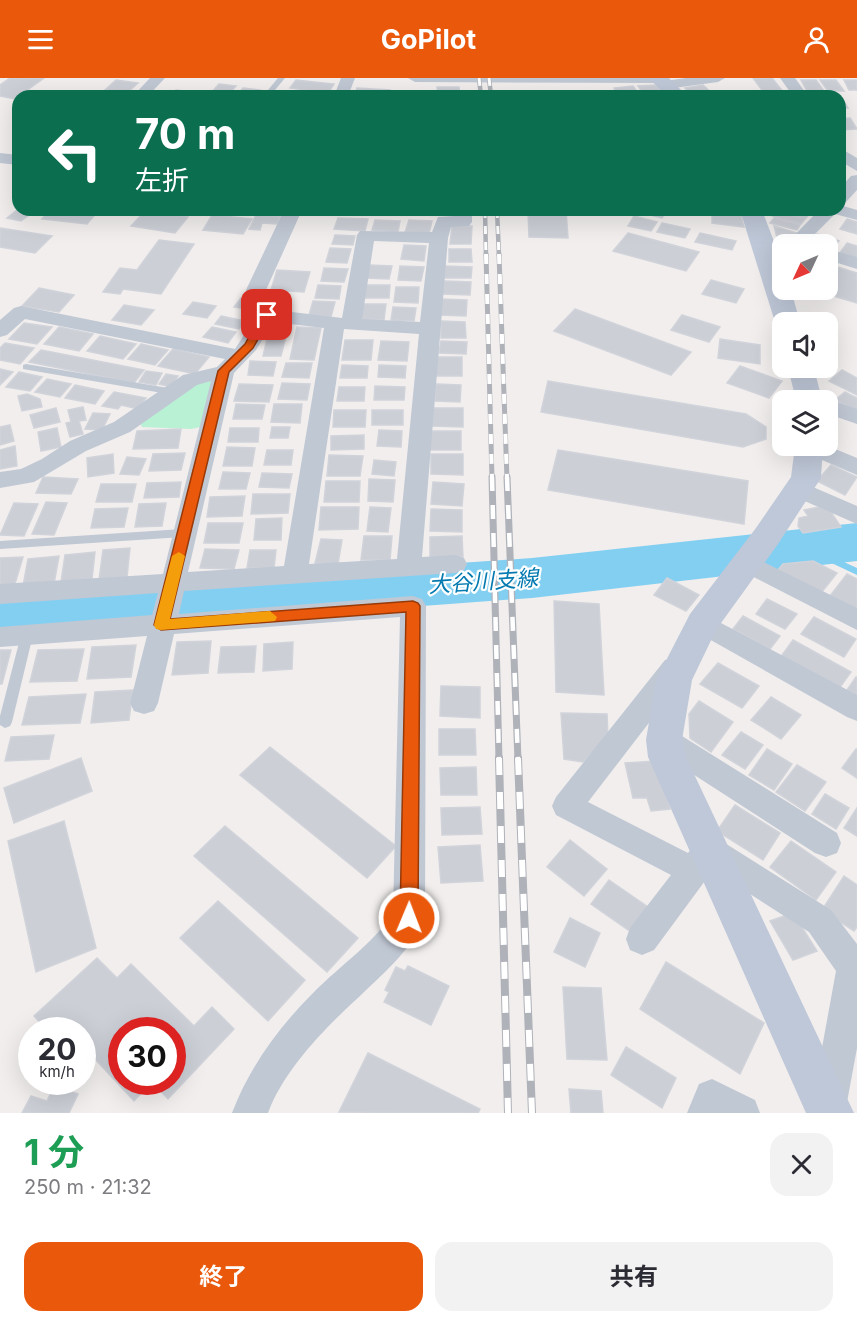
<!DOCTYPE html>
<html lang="ja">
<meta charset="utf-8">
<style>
:root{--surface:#fff;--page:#f2f2f3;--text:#2b2b33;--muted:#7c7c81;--accent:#ea580c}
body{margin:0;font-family:Inter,"Noto Sans JP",sans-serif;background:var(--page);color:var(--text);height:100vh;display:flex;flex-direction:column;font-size:22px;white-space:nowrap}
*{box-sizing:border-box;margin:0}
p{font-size:20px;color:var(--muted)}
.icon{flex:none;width:33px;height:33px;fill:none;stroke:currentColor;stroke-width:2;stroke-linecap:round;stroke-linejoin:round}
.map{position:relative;height:1035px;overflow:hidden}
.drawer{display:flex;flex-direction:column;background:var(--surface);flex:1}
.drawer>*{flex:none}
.guide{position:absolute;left:12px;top:12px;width:834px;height:126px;border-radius:18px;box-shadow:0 6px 24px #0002;background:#0b6e4f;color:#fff;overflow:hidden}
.needle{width:39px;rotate:226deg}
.tools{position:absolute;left:772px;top:156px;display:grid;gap:12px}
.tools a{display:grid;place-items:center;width:66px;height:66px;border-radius:12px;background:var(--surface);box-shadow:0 6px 24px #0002;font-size:30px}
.speed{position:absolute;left:18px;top:939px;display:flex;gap:12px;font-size:30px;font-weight:700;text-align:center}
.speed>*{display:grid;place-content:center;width:78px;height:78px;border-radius:50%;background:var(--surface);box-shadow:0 6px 24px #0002;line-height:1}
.speed small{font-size:15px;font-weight:400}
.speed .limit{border:9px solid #d22;background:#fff;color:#111}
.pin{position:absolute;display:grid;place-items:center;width:51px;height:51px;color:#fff;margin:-26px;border-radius:12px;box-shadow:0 3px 9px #0006}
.me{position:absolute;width:66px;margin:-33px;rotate:1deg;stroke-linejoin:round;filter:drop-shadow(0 0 4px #0008)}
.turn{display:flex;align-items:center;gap:21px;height:126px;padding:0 24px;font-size:27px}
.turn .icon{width:78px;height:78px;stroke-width:2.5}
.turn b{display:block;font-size:42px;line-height:51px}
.round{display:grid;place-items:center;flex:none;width:63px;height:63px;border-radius:18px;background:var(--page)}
.headline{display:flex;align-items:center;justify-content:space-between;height:102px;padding:0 24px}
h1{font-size:36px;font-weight:700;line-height:45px;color:#1e9e55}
.primary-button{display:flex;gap:12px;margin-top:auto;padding:12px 24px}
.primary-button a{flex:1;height:69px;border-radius:18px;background:var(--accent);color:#fff;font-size:24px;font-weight:700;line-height:69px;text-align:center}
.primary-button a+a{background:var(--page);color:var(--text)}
header{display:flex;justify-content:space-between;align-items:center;height:78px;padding:0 24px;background:var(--accent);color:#fff;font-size:27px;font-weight:700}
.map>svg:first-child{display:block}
.green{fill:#b9f1d4}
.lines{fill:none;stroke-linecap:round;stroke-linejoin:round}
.stream{fill:#83cff1;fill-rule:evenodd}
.river{fill:#83cff1;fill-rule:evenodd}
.building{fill:#cccfd6;stroke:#d1d3da;stroke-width:1.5;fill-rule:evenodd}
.lane{fill:#c0c8d4;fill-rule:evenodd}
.street{fill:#c0c8d4;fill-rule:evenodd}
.secondary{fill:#bfc8d8;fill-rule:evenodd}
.rail-far3-casing{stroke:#afb2b9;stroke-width:4.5}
.rail-far2-casing{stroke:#afb2b9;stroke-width:5}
.rail-far1-casing{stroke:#afb2b9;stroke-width:7}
.rail-casing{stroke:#afb2b9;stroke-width:8}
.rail-far3{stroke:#fff;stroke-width:3;stroke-dasharray:8;stroke-linecap:butt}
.rail-far2{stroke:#fff;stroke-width:4;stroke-dasharray:10;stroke-linecap:butt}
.rail-far1{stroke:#fff;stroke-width:4.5;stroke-dasharray:14;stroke-linecap:butt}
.rail{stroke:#fff;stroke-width:6;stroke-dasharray:17;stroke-linecap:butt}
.route{fill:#ea580c;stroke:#983908;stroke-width:1.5}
.slow{fill:#f59e0b}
.labels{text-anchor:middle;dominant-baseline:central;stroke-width:4.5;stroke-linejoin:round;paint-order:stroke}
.water-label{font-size:22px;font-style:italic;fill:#047ab0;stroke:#fff}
</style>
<header><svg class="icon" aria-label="menu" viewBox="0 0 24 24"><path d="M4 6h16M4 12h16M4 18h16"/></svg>GoPilot<svg class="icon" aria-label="person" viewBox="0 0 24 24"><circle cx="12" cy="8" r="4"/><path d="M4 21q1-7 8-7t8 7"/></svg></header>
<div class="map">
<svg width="857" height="1035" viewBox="0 0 857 1035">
<rect width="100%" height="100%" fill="#f1eeed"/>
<path class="green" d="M216,301L205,348L191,351L142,349L139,343L188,307Z"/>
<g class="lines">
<path class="stream" d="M809,468L857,490V497L806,473L805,471Z"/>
<path class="river" d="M857,445V483L532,520L0,559V517L532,480Z"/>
</g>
<path class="building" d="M10,0H44L15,21L0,18V7Z
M753,0H772L784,15L765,16Z
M116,2L138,5L127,15L105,12Z
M296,2L334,6L328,15L290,10Z
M801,2H816L824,13H807Z
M820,2H836L844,13H828Z
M844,2H857V12H849Z
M219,6L236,8L227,18L210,16Z
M656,7L665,18H645L638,8Z
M703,7L715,18H693L685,10Z
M633,8L640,18H619L614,10Z
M437,9H459L460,18H438Z
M243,10L260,12L254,18H236Z
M357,10L390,12L389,18H354Z
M176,12L207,16L205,18H170Z
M814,16H839L848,30H840V18Z
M850,40L857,51L842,52L840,41Z
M18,131V132L33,134L21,143L7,140Z
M50,132H99L87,146L42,141Z
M528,132H566L568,160L529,159Z
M640,132H667L662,140L639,134Z
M712,132L740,134L744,149L712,145Z
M769,132H772L805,141L801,146L766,136Z
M778,132H801L810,135L806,140Z
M145,133L188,139L175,155L131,148Z
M212,137L252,141L243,156L203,152Z
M256,137L280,139L277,146L262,145L260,152L249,151Z
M634,138L657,144L651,153L628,148Z
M338,140L368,141L365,153L334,151Z
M774,140L800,147L797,152L770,145Z
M847,141L857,144V156L840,151Z
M375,142L400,143L398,154L372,152Z
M409,142L432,143L429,156L405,154Z
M662,145L690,151L685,160L657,154Z
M452,148H472L471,166H450Z
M774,148L797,155L784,166L778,164Z
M0,150L52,158L35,175L0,169Z
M628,155L699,174L686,193L613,173Z
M700,155L736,163L732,172L695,164Z
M817,156L839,163L831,173L828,172V166H809Z
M335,157L355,158L353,167L332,166Z
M159,162L194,166L161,216L123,211L120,216L103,214L120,190L137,192Z
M847,165L857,168V182L839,176Z
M404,167L426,168L424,183L401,181Z
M330,170L351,171L347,185L326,184Z
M449,171H471L472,184H449Z
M828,186L857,195V225L813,212H828Z
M369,187L392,188L389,201L366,200Z
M400,188L424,189L421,203L398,202Z
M445,188L472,189L471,200H444Z
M324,190L348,191L344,204L321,203Z
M277,192L310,194L304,214L271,212Z
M711,202L744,211L736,225L702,216Z
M444,203L471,204L470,217L443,216Z
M318,207L341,208L339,221L315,220Z
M366,207H390L389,220H364Z
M396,209H419L418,225L394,224Z
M39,210L74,217L59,234L22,228Z
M241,220L252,222L246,231L234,229Z
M441,221L467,222L466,238L440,237Z
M313,223L335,224L331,239L309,237Z
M193,224L216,228L207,240L183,236Z
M360,226H386L384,242L358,241Z
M124,227L154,232L141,247L112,242Z
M393,229L416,230L414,243L391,242Z
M575,231L691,274L671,297L554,253Z
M682,237L720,249L709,264L671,252Z
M221,238L245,243L239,251L215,246Z
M441,243L465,244L466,260H441Z
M24,245L52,249L37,266L9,261Z
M59,249L93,256L79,273L44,266Z
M212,249L236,254L228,265L203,259Z
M297,249L321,250L314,282L290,281Z
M100,258L136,266L123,281L87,273Z
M267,261L285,262L281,278H263Z
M720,261L760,267V286L718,280Z
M345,262H373L371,282H342Z
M381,263L409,264L407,283L378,282Z
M441,263L467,264L466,276L439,275Z
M5,265L34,270L20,286L0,282V270Z
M141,266L168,272L155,287L128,281Z
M173,271L209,279L195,296L158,288Z
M41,272L144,292L134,305L29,284Z
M436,279H462V298H436Z
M250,283L276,284L273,298L248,297Z
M286,285H312L309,300L282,299Z
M342,287L368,288L367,300H340Z
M379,287L406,288L405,300L378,299Z
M740,288L782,303L769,320L727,305Z
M0,291L13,294L0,307Z
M842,292L857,300V317L829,303Z
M146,293L162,295L156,307L139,304Z
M19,294L42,299L30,313L6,309Z
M166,296L178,298L171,309L159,306Z
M47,301L71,306L60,319L35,314Z
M548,303L746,336L766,349V361L743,369L541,334Z
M282,305L310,306L307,322L278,321Z
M239,306L273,307L269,324L234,323Z
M436,306L461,307L460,324L435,323Z
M75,307L104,313L95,326L65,320Z
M375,308L405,309L404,322H374Z
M339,309H365L364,323H337Z
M114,314L146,320L138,331L121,327L118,331L102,328Z
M845,314L857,320V333L835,322Z
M27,316L40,321L42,329L22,333L18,318Z
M236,326L265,327L262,341H233Z
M274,326H302L300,345L271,344Z
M83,329L86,342L79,343L83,356L70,359L66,345L71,344L68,332Z
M56,330L60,344L34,350L30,337Z
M433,330H463V349L432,348Z
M334,332H366L365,349H333Z
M372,332H403V347H372Z
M93,335L110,336L102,352L85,351Z
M10,347L14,363L0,367V349Z
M272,349H290L288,360H270Z
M57,350L61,369L41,373L38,354Z
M230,350H259L258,364H228Z
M181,351L178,370L133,371L137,353Z
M379,352L402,353L401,369L377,368Z
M430,353H461V372H429Z
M364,357V371L331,372V358Z
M15,368L17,388L0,391V372Z
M227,369L255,370L252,388H223Z
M267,372H293L291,387H264Z
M558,372L748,403L744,446L548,412Z
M185,375L181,392L149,393L153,376Z
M113,376L114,395L88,399L87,380Z
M431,376H463V397L431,396Z
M329,377L363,378L360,398H327Z
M127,379L146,381L139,397L120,396Z
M374,382L396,384L394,398L372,396Z
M831,387L857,399L845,417L817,403Z
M223,394L250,395L246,411H219Z
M262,395L292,396L289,410L259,409Z
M43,399L78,401L71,416L36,415Z
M369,401L395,402L393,424L368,423Z
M326,403H360L359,424H324Z
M181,404L179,419L144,420L147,405Z
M433,404L464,406L462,428L431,426Z
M101,406H136L132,424H96Z
M253,416H290L288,435L251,436Z
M245,418L242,438L207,439L210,419Z
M46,424L67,425L54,457L32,456Z
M14,425L38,426L24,458L0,457Z
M166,425L162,448L135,449L139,426Z
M321,429H359L358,451L319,452Z
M370,429L391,430L388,454L367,453Z
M819,429L831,434L841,449L803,455L798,448L799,440L808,438L804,432Z
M128,430L124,449L91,450L95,431Z
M431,431L462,432V454L430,453Z
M282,440L281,462H254L256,441Z
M208,445H243L239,465H204Z
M364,458H392L390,482H361Z
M462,458L463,479H430V459Z
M321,461L342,462L338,486L315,485Z
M130,470L127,499L99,502L103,472Z
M205,471L239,472L234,491L200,490Z
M250,472H276L274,490H247Z
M95,474L92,501L61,504L65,477Z
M59,478L54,506L23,508L28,481Z
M23,479L14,509L0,510V480Z
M813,483L837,495L821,515L778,492L783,486Z
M847,496L857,501V531L830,518Z
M667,500L699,517L686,533L654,517Z
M767,521L797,536L785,551L756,536Z
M554,523L599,526L604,617L556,614Z
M743,538L780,558L770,571L733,551Z
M814,539L856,561L844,579L801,556Z
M793,562L851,594L838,612L780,580Z
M211,563L208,595L172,597L177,564Z
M293,564L292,591L263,593L264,566Z
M136,567L131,599L87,601L92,569Z
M256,568L254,594L218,595L221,569Z
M84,571L77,603L30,604L38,572Z
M0,572H11L2,606H0Z
M718,585L759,608L742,630L700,606Z
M856,599H857V621L845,615Z
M441,608L480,609V640L440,638Z
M133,612L129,642L91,645L95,614Z
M86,616L80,645L22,647L29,619Z
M771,619L801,637L781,661L751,642Z
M699,623L733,644L711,674L690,660L689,636Z
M561,635L607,636L608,659L583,684L564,681Z
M439,651H475L476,677H439Z
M741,654L763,667L745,691L722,677Z
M54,657L49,681L5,683L11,659Z
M270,669L396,768L367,800L240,697Z
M767,671L792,686L774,712L749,697Z
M856,671H857V700L842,690Z
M81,680L92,713L14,745L4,710Z
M657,683L670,731L651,733L647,720H633L625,685Z
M797,687L826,704L805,733L776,714Z
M476,689L477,717H441L440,690Z
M825,716L849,730L836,751L812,736Z
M735,727L780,755L763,782L717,753Z
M480,729L482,756L442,757L441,730Z
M857,730V758L844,750Z
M64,743L96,870L36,894L8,763Z
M225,748L358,860L327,894L194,778Z
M570,762L607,791L584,818L547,789Z
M791,763L836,794L816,822L770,789Z
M480,767L483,803L441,805L438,769Z
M844,798L857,807V849L854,853L822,832Z
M609,802L648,829L631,854L591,826Z
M218,823L305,902L268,943L180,860Z
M793,835L817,873L793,882L770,843Z
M570,840L600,855L585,889L554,874Z
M97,880L117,900L131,886L194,948L212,929L234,951L168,1021L152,1004L134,1023L82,967V952H47L34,938ZM122,952H172V1004H122Z
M666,884L764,945L740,996L640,931Z
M408,888L449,908L431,947L384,924L389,914L385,912L396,889L405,893Z
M563,909L601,910L607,982L567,981Z
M626,969L676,1000L662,1030L611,997Z
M368,975L480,1031L478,1035L339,1034Z
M54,1008L78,1016L69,1035H22L31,1018L47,1023Z
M569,1011L601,1013L603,1035H571Z"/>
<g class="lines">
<path class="lane" d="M278,0H285L270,18H263Z
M26,286L174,311L179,314L174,317L23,291V287Z
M183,451L189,455L183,459L0,471V463Z
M27,552L31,554L33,557L12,644L10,648L5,650L0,647V638L21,557L23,554Z"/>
<path class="street" d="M150,0H165L148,18H133Z
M341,0H355L348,18H334Z
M408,0H666L665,3L686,0H725L718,4L666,11L661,10L660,5L415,4Z
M780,0H795L808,18H793Z
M840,70L857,80V93L840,83Z
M0,75L18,77V87L0,85Z
M857,97V112L846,124L840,125V110L851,98Z
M840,127L857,132V142L835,136L805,166H786L819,132H840Z
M284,132H302L266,212L275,232L342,240L357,157L360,153L432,154L438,139L454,138V132H472V144L469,148L451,149L448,160L422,479L455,477L464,480L467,486L464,492L455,495L184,513L179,536L413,518L422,521L426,528L425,840C411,872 386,893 361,917C327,948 284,991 268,1035H232C250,988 279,949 314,914C341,887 372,866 393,836L400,539L174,556L158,625L154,633L144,636L134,633L130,625L147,558L0,569V549L152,537L158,515L0,526V506L163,496L211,303L197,307L130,354L86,373L34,404L0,410V394L21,391L42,381L70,363L114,344L183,297L217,289L225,281L25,241L7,257L0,259V242L14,230L21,228L235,271L257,237L246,212ZM374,163L429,165L420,244L362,241ZM273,244L324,250L284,488L188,494L234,295L256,272ZM344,251L419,256L397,481L309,486Z
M828,171L857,179V191L828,182Z
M828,321L857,331V346L828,336V322H823Z
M798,368H828L857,380V397L801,373Z
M799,403L857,428V446L791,417L787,411L791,405Z
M747,476L857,530V552L738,491L735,485L738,479Z
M702,535L857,617V643L847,639L693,552L689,545L693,538Z
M675,579L685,582L689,590L685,598L588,724L688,775L698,762L709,758L720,762L831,832L857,866V970L845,1035H813L811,1030L836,893L809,854L713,792L654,872L642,877L630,872L626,861L630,850L671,797L556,737L552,728L556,719L665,582Z
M664,650L674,653L837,755L841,765L837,775L826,779L815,775L654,671L650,662L654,653Z
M712,1001L755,1022L760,1035H687L699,1006Z"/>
<path class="secondary" d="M649,0H669L687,18H666Z
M740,132H762L783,187V212H791L800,244H783V250L775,244Z
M788,290H814L822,322H796Z
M795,368H823L821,400L778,466L716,552L692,602L682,662L686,679L854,1035H806L648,679L646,662L656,602L690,536L756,450L791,399Z"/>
<defs>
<path id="rail-far3" d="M479,0L481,18
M489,0L491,18
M485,132L486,178
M497,132L499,178"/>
<path id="rail-far2" d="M486,176L492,401
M499,176L507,401"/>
<path id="rail-far1" d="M492,399L499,682
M507,399L518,682"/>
<path id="rail" d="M499,680L508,1035
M518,680L532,1035"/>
</defs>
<use href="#rail-far3" class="rail-far3-casing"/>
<use href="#rail-far2" class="rail-far2-casing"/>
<use href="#rail-far1" class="rail-far1-casing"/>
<use href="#rail" class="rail-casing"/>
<use href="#rail-far3" class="rail-far3"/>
<use href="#rail-far2" class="rail-far2"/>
<use href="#rail-far1" class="rail-far1"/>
<use href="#rail" class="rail"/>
</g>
<path class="route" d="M267,234L272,237L253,270L229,294L170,541L413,523L418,525L420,528L418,840L415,845L409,848L403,845L400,840L406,534L161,552L154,547L218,293L245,266L261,237Z"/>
<path class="slow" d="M179,474L185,478L170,541L270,533L277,539L275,543L161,552L156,551L154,547L172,478Z"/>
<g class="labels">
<g class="water-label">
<text transform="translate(483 503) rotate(-4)">大谷川支線</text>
</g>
</g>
</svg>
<div class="tools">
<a><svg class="needle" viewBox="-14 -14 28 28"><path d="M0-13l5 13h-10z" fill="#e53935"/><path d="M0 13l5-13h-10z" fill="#7c7c81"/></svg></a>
<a><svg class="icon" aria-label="sound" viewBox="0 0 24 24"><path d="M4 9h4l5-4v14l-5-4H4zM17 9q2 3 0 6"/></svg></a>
<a><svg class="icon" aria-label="layers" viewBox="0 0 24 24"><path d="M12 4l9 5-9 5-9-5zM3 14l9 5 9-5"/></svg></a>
</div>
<div class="speed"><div>20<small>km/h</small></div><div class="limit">30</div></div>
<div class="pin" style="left:267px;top:237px;background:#d93025"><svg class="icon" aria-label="arrive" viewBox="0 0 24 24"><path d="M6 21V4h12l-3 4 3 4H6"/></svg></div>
<svg class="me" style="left:409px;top:840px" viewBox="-20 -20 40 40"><circle r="17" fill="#ea580c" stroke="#fff" stroke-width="3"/><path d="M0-11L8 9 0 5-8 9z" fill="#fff"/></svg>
<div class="guide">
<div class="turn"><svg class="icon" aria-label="left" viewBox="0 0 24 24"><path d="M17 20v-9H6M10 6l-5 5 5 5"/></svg><div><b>70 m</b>左折</div></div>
</div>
</div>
<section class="drawer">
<div class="headline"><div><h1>1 分</h1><p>250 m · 21:32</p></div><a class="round"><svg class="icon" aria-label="close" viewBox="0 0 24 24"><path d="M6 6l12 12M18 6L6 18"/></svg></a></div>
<div class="primary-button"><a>終了</a><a>共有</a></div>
</section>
